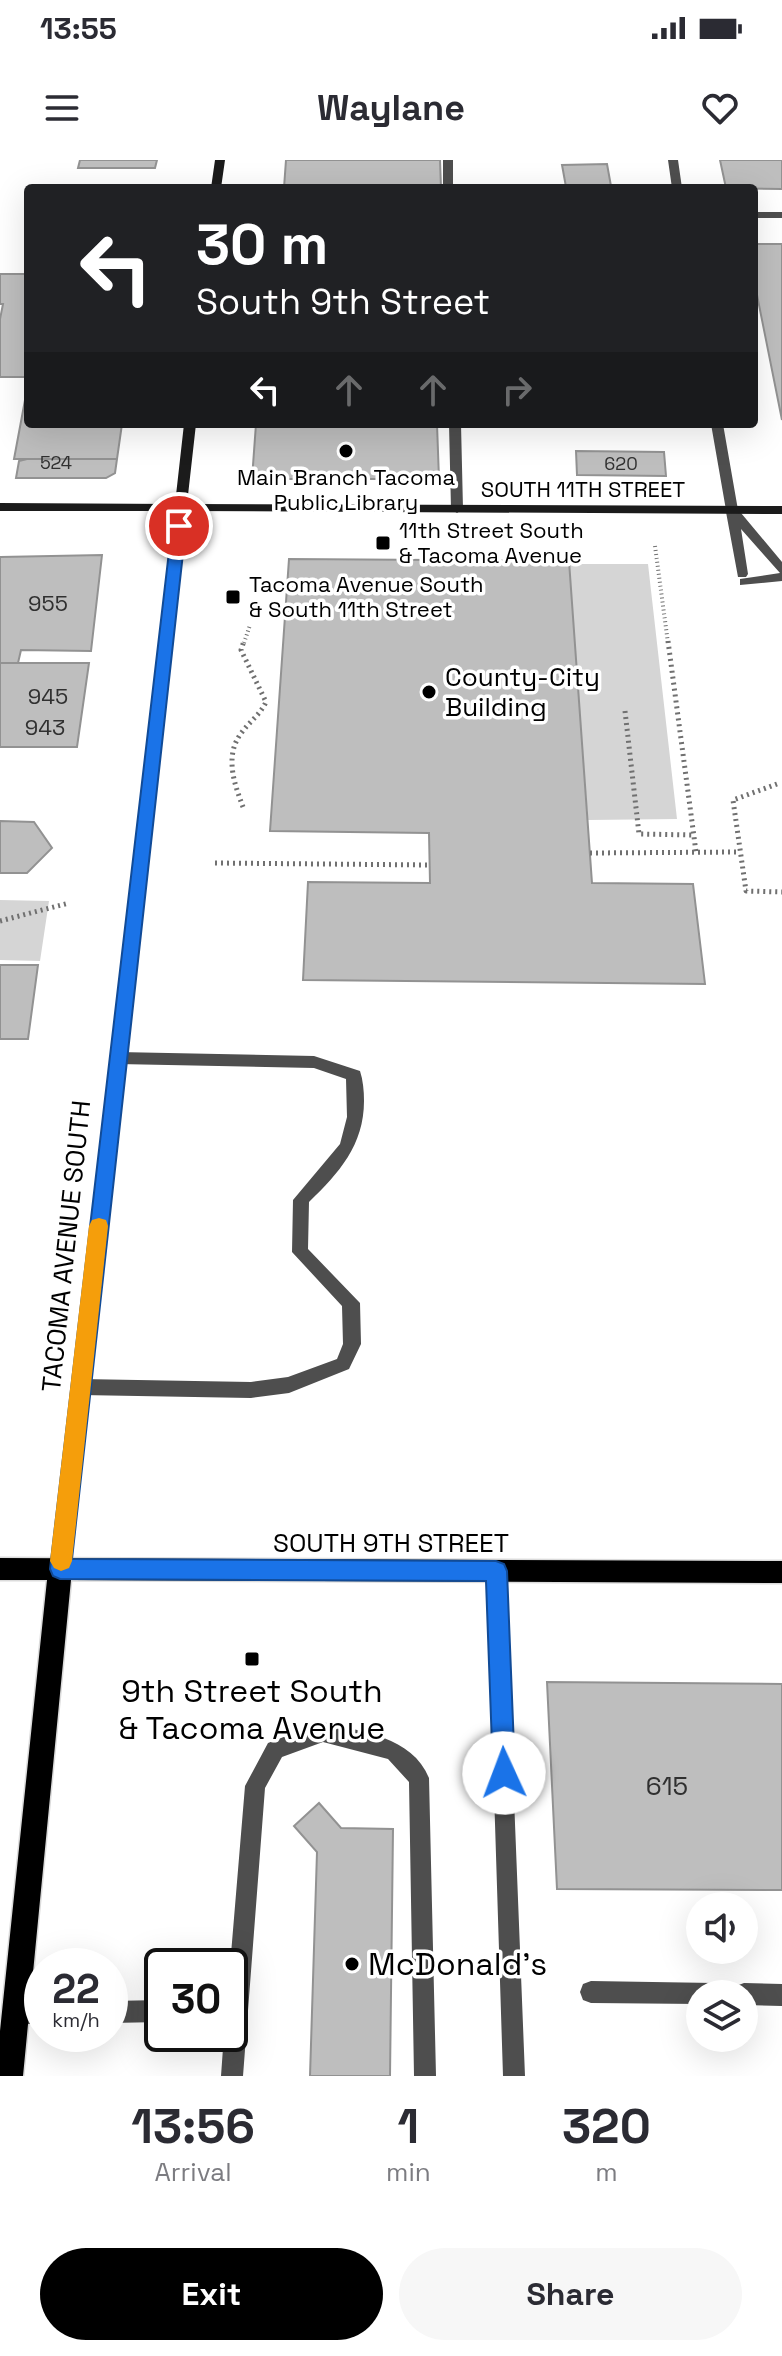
<!DOCTYPE html>
<style>
:root{--surface:#fff;--page:#f7f7f7;--text:#2b2b33;--muted:#7c7c81;--accent:#000}
body{margin:0;font-family:"Space Grotesk",sans-serif;background:var(--page);color:var(--text);height:100vh;display:flex;flex-direction:column;font-size:30px;white-space:nowrap}
*{box-sizing:border-box;margin:0}
p{font-size:26px;color:var(--muted)}
.icon{flex:none;width:44px;height:44px;fill:none;stroke:currentColor;stroke-width:2;stroke-linecap:round;stroke-linejoin:round}
.map{position:relative;height:1916px;overflow:hidden}
.details{display:flex;flex-direction:column;background:var(--surface);flex:1}
.details>*{flex:none}
.banner{position:absolute;left:24px;top:24px;width:734px;height:244px;border-radius:8px;box-shadow:0 8px 32px #0002;background:#202124;color:#fff;overflow:hidden}
.tools{position:absolute;left:686px;top:1732px;display:grid;gap:16px}
.tools a{display:grid;place-items:center;width:72px;height:72px;border-radius:50%;background:var(--surface);box-shadow:0 8px 32px #0002;font-size:40px}
.speed{position:absolute;left:24px;top:1788px;display:flex;gap:16px;font-size:40px;font-weight:700;text-align:center}
.speed>*{display:grid;place-content:center;width:104px;height:104px;border-radius:50%;background:var(--surface);box-shadow:0 8px 32px #0002;line-height:1}
.speed small{font-size:20px;font-weight:400}
.speed .limit{border:4px solid #111;border-radius:12px;background:#fff;color:#111}
.pin{position:absolute;display:grid;place-items:center;width:68px;height:68px;color:#fff;margin:-34px;border:4px solid #fff;border-radius:50%;box-shadow:0 2px 8px #0007}
.me{position:absolute;width:88px;margin:-44px;rotate:358deg;stroke-linejoin:round;filter:drop-shadow(0 0 6px #0008)}
.turn{display:flex;align-items:center;gap:28px;height:168px;padding:0 40px;font-size:36px}
.turn .icon{width:104px;height:104px;stroke-width:2.5}
.turn b{display:block;font-size:56px;line-height:68px}
.lanes{display:flex;align-items:center;height:76px;padding:0 40px;background:#0003;justify-content:center;gap:40px;direction:ltr}
.lanes .off{opacity:.35}
.eta{display:flex;justify-content:space-evenly;align-items:center;height:136px;text-align:center}
.eta b{font-size:48px;font-weight:600;line-height:56px}
.button{display:flex;gap:16px;margin-top:auto;padding:16px 40px}
.button a{flex:1;height:92px;border-radius:48px;background:var(--accent);color:#fff;font-size:32px;font-weight:600;line-height:92px;text-align:center}
.button a+a{background:var(--page);color:var(--text)}
.status{display:flex;justify-content:space-between;align-items:center;height:56px;padding:0 40px;background:var(--surface);direction:ltr}
.status svg{height:22px;fill:currentColor}
header{display:flex;justify-content:space-between;align-items:center;height:104px;padding:0 40px;background:var(--surface);font-size:36px;font-weight:600}
.map>svg:first-child{display:block}
.green{fill:#d5d5d5}
.building{fill:#bebebe;stroke:#929292;stroke-width:2}
.lines{fill:none;stroke-linecap:round;stroke-linejoin:round}
.primary-casing{stroke:#dbdbdb;stroke-width:3}
.path-far1{stroke:#707070;stroke-width:4;stroke-dasharray:1 3;stroke-linecap:butt}
.path{stroke:#707070;stroke-width:5;stroke-dasharray:2 4;stroke-linecap:butt}
.lane{fill:#4e4e4e;fill-rule:evenodd}
.street{fill:#4e4e4e;fill-rule:evenodd}
.secondary{fill:#1b1b1b;fill-rule:evenodd}
.primary{fill:#000;fill-rule:evenodd}
.route{fill:#1a73e8;stroke:#114b97;stroke-width:2}
.slow{fill:#f59e0b}
.poi-dot{fill:#000;stroke:#fff;stroke-width:3}
.labels{text-anchor:middle;dominant-baseline:central;stroke-width:7;stroke-linejoin:round;paint-order:stroke}
.far-number-label{font-size:18px;fill:#303030}
.far-poi-label{font-size:22px;fill:#000;stroke:#fff;text-anchor:start}
.far-street-label{font-size:22px;fill:#000;stroke:#fff}
.number-label{font-size:22px;fill:#303030}
.poi-label{font-size:26px;fill:#000;stroke:#fff;text-anchor:start}
.street-label{font-size:26px;fill:#000;stroke:#fff}
.near-number-label{font-size:26px;fill:#303030}
.near-poi-label{font-size:32px;fill:#000;stroke:#fff}
</style>
<div class="status"><b>13:55</b><svg viewBox="0 0 49 12"><path d="M0 12V9h3v3zM5 12V6h3v6zM10 12V3h3v9zM15 12V0h3v12zM26 1h20v11H26zM47 4h2v5h-2z"/></svg></div>
<header><svg class="icon" aria-label="menu" viewBox="0 0 24 24"><path d="M4 6h16M4 12h16M4 18h16"/></svg>Waylane<svg class="icon" aria-label="heart" viewBox="0 0 24 24"><path d="M12 20l-8-8c-3-5 5-10 8-4 3-6 11-1 8 4z"/></svg></header>
<div class="map">
<svg width="782" height="1916" viewBox="0 0 782 1916">
<rect width="100%" height="100%" fill="#fff"/>
<path class="green" d="M569,404H648L677,659L588,660Z
M0,740L49,741L40,801L0,800Z"/>
<path class="building" d="M80,0H157L155,8H78Z
M286,0H440L441,28H284Z
M720,0H782V29L726,28Z
M607,4L611,26L566,27L562,5Z
M754,84H782V260L754,120Z
M0,114H28V217H0V159L3,144H0Z
M28,224V264H122L117,299H14Z
M256,264H437L439,319H252Z
M576,291L664,292L666,316L577,315Z
M27,299H117L115,313L106,318H16L19,301Z
M102,395L91,491L21,490L18,503H0V397Z
M289,399L569,401L592,723L693,724L705,824L303,820L308,722L430,723L429,673L270,671Z
M0,503H89L77,587H0Z
M0,661L34,662L52,688L27,713H0Z
M0,805H38L28,879H0Z
M547,1522L782,1524V1730L557,1729Z
M319,1643L341,1668L393,1669L390,1916H310L317,1692L294,1666Z"/>
<g class="lines">
<defs>
<path id="primary" d="M0,1398L782,1401V1423L71,1420L23,1916H0V1871L47,1420H0Z"/>
</defs>
<use href="#primary" class="primary-casing"/>
<path class="path-far1" d="M655,386L668,483
M244,483L250,465"/>
<path class="path" d="M668,481L696,692
M625,551L639,674L693,675
M777,624L733,640L746,731L782,732
M243,647C234,623 224,595 242,572C250,561 260,555 266,542L241,490L244,481
M590,693L740,692
M215,703L430,705
M0,761L69,743"/>
<path class="lane" d="M754,52H782V58H754Z
M732,346L736,347L782,402V421L740,425V419L780,413L741,369L748,414L746,417H738L726,352L728,347Z
M118,892L314,896L360,911C363,920 364,931 364,941C364,985 339,1013 309,1042L308,1089L360,1143L361,1184L349,1209L289,1233L251,1238L81,1235L75,1233L72,1227L75,1221L81,1219L251,1222L288,1217L337,1199L343,1184L342,1146L292,1092L293,1040L340,984L347,957L346,919L314,908L118,904L110,898Z
M323,1562C361,1572 412,1576 429,1618L436,1916H414L409,1622L388,1599L323,1582L282,1597L265,1628L243,1916H221L224,1874H230V1806L245,1626L268,1583Z
M591,1821L714,1823L722,1826L725,1834H700V1844L591,1843L583,1840L580,1832L583,1824Z
M744,1823L782,1824V1846L744,1845V1834H733L736,1826Z
M162,1840V1862L110,1863V1841Z
M17,1842H42V1864H17L9,1861L6,1853L9,1845Z"/>
<path class="street" d="M443,0H453V28H443Z
M668,0H678L682,28H672Z
M449,264H461L463,349L457,353L451,349Z
M711,264H723L738,350L736,353L732,354L726,350Z
M496,1402L503,1405L505,1411L525,1916H503L487,1411L489,1405Z"/>
<path class="secondary" d="M215,0H225L221,28H211Z
M184,264H196L187,344L782,346V354L186,351L69,1409L67,1415L60,1418L53,1415L51,1409L174,351H0V343L175,344Z"/>
<use href="#primary" class="primary"/>
</g>
<path class="route" d="M179,361L186,366L72,1399L496,1401L504,1404L507,1411L515,1613L512,1621L504,1625L496,1621L493,1613L486,1421L60,1419L53,1416L50,1409L172,366Z"/>
<path class="slow" d="M99,1058L106,1060L108,1066L72,1401L69,1408L61,1411L54,1408L50,1401L89,1066L92,1060Z"/>
<g class="poi-dot">
<circle cx="346" cy="291" r="8"/>
<rect x="375" y="375" width="16" height="16" rx="4"/>
<rect x="225" y="429" width="16" height="16" rx="4"/>
<circle cx="429" cy="532" r="8"/>
<rect x="244" y="1491" width="16" height="16" rx="4"/>
<circle cx="352" cy="1804" r="8"/>
</g>
<g class="labels">
<g class="far-number-label">
<text x="56" y="302">524</text>
<text x="621" y="303">620</text>
</g>
<g class="far-poi-label">
<text x="346" y="317" text-anchor="middle">Main Branch Tacoma<tspan x="346" dy="25">Public Library</tspan></text>
<text x="399" y="370">11th Street South<tspan x="399" dy="25">&amp; Tacoma Avenue</tspan></text>
<text x="249" y="424">Tacoma Avenue South<tspan x="249" dy="25">&amp; South 11th Street</tspan></text>
</g>
<g class="far-street-label">
<text x="583" y="329">SOUTH 11TH STREET</text>
</g>
<g class="number-label">
<text x="48" y="443">955</text>
<text x="48" y="536">945</text>
<text x="45" y="567">943</text>
</g>
<g class="poi-label">
<text x="445" y="517">County-City<tspan x="445" dy="30">Building</tspan></text>
</g>
<g class="street-label">
<text transform="translate(66 1086) rotate(-84)">TACOMA AVENUE SOUTH</text>
<text x="391" y="1383">SOUTH 9TH STREET</text>
</g>
<g class="near-number-label">
<text x="667" y="1626">615</text>
</g>
<g class="near-poi-label">
<text x="252" y="1531">9th Street South<tspan x="252" dy="37">&amp; Tacoma Avenue</tspan></text>
<text x="368" y="1804" text-anchor="start">McDonald's</text>
</g>
</g>
</svg>
<div class="tools">
<a><svg class="icon" aria-label="sound" viewBox="0 0 24 24"><path d="M4 9h4l5-4v14l-5-4H4zM17 9q2 3 0 6"/></svg></a>
<a><svg class="icon" aria-label="layers" viewBox="0 0 24 24"><path d="M12 4l9 5-9 5-9-5zM3 14l9 5 9-5"/></svg></a>
</div>
<div class="speed"><div>22<small>km/h</small></div><div class="limit">30</div></div>
<div class="pin" style="left:179px;top:366px;background:#d93025"><svg class="icon" aria-label="arrive" viewBox="0 0 24 24"><path d="M6 21V4h12l-3 4 3 4H6"/></svg></div>
<svg class="me" style="left:504px;top:1613px" viewBox="-20 -20 40 40"><circle r="19" fill="#fff"/><path d="M0-13L10 11 0 6-10 11z" fill="#1a73e8"/></svg>
<div class="banner">
<div class="turn"><svg class="icon" aria-label="left" viewBox="0 0 24 24"><path d="M17 20v-9H6M10 6l-5 5 5 5"/></svg><div><b>30 m</b>South 9th Street</div></div>
<div class="lanes"><svg class="icon" aria-label="left" viewBox="0 0 24 24"><path d="M17 20v-9H6M10 6l-5 5 5 5"/></svg><svg class="icon off" aria-label="ahead" viewBox="0 0 24 24"><path d="M12 20V5M6 11l6-6 6 6"/></svg><svg class="icon off" aria-label="ahead" viewBox="0 0 24 24"><path d="M12 20V5M6 11l6-6 6 6"/></svg><svg class="icon off" aria-label="right" viewBox="0 0 24 24"><path d="M7 20v-9h11M14 6l5 5-5 5"/></svg></div>
</div>
</div>
<section class="details">
<div class="eta">
<div><b>13:56</b><p>Arrival</p></div>
<div><b>1</b><p>min</p></div>
<div><b>320</b><p>m</p></div>
</div>
<div class="button"><a>Exit</a><a>Share</a></div>
</section>
